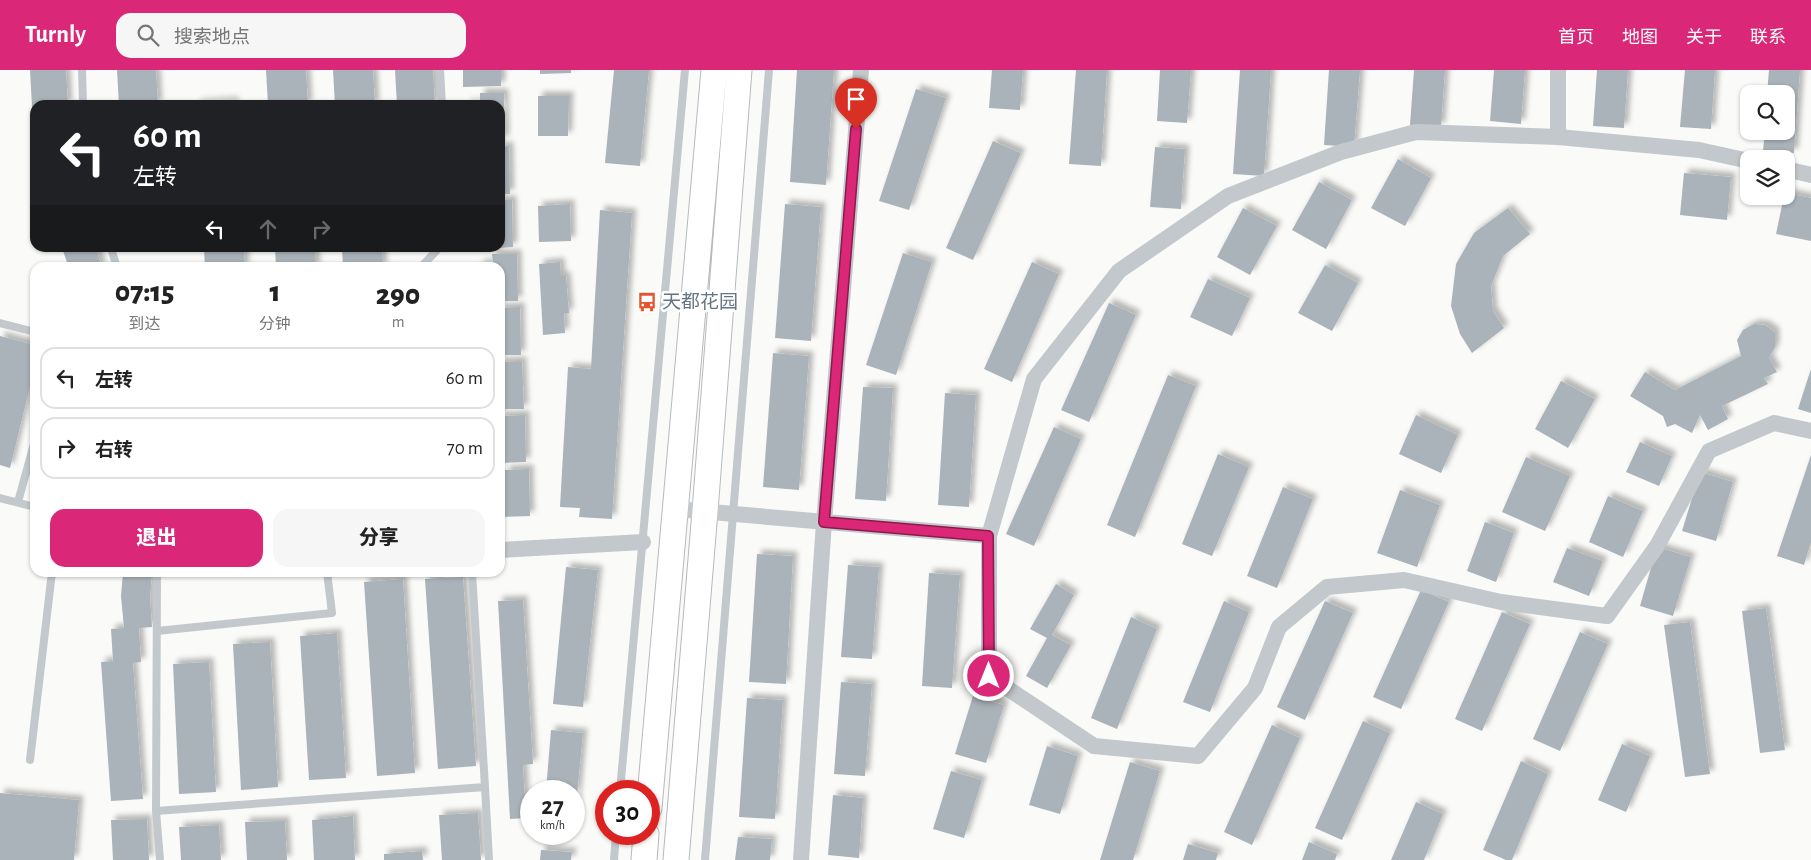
<!DOCTYPE html>
<html lang="zh">
<meta charset="utf-8">
<style>
:root{--surface:#fff;--page:#f6f6f6;--text:#222;--muted:#767676;--line:#e0e0e0;--accent:#db2777}
body{margin:0;font-family:"Alegreya Sans","Noto Sans SC",sans-serif;background:var(--page);color:var(--text);height:100vh;display:flex;flex-direction:column;font-size:19px;white-space:nowrap}
*{box-sizing:border-box;margin:0}
p{font-size:16px;color:var(--muted)}
.icon{flex:none;width:28px;height:28px;fill:none;stroke:currentColor;stroke-width:2;stroke-linecap:round;stroke-linejoin:round}
.map{position:relative;flex:1;overflow:hidden}
.sheet{position:absolute;left:30px;top:192px;width:475px;height:315px;display:flex;flex-direction:column;background:var(--surface);border-radius:15px;box-shadow:0 1px 4px #0004}
.sheet>*{flex:none}
.hud{position:absolute;left:30px;top:30px;width:475px;height:152px;border-radius:15px;box-shadow:0 1px 4px #0004;background:#202124;color:#fff;overflow:hidden}
.buttons{position:absolute;left:1740px;top:15px;display:grid;gap:10px}
.buttons a{display:grid;place-items:center;width:55px;height:55px;border-radius:10px;background:var(--surface);box-shadow:0 1px 4px #0004;font-size:25px}
.speed{position:absolute;left:520px;top:710px;display:flex;gap:10px;font-size:25px;font-weight:700;text-align:center}
.speed>*{display:grid;place-content:center;width:65px;height:65px;border-radius:50%;background:var(--surface);box-shadow:0 1px 4px #0004;line-height:1}
.speed small{font-size:12px;font-weight:400}
.speed .limit{border:8px solid #d22;background:#fff;color:#111}
.pin{position:absolute;display:grid;place-items:center;width:42px;height:42px;color:#fff;margin:-51px -21px;border-radius:50% 50% 50% 0;rotate:-45deg;box-shadow:0 0 5px #0007}
.pin .icon{rotate:45deg}
.me{position:absolute;width:55px;margin:-28px;rotate:0deg;stroke-linejoin:round;filter:drop-shadow(0 0 4px #0008)}
.turn{display:flex;align-items:center;gap:18px;height:105px;padding:0 20px;font-size:22px}
.turn .icon{width:65px;height:65px;stroke-width:2.5}
.turn b{display:block;font-size:35px;line-height:42px}
.lanes{display:flex;align-items:center;height:48px;padding:0 20px;background:#0003;justify-content:center;gap:25px;direction:ltr}
.lanes .off{opacity:.35}
.eta{display:flex;justify-content:space-evenly;align-items:center;height:85px;text-align:center}
.eta b{font-size:30px;font-weight:800;line-height:35px}
.primary-button{display:flex;gap:10px;margin-top:auto;padding:10px 20px}
.primary-button a{flex:1;height:58px;border-radius:15px;background:var(--accent);color:#fff;font-size:20px;font-weight:800;line-height:58px;text-align:center}
.primary-button a+a{background:var(--page);color:var(--text)}
ul{padding:0;list-style:none}
li{display:flex;align-items:center;gap:15px;height:62px;margin:0 10px 8px;padding:0 10px;border:2px solid var(--line);border-radius:15px}
li div{flex:1}
li b{display:block;font-size:19px}
li em{font-style:normal}
header{display:flex;align-items:center;gap:30px;box-sizing:border-box;height:70px;padding:0 25px;background:var(--accent);color:#fff}
header strong{font-size:24px}
nav{display:flex;gap:28px;margin-inline-start:auto;font-size:18px}
.search{width:350px;height:45px;background:var(--page);display:flex;align-items:center;gap:12px;box-sizing:border-box;padding:0 18px;border-radius:15px;color:var(--muted);font-size:19px}
.map>svg:first-child{display:block}
.building{fill:#aab3b9;filter:url(#shadow)}
.lines{fill:none;stroke-linecap:round;stroke-linejoin:round}
.primary-casing{stroke:#b5babe;stroke-width:27}
.service{stroke:#c3c8cc;stroke-width:8}
.minor{stroke:#c3c8cc;stroke-width:16}
.primary{stroke:#fff;stroke-width:25}
.route-casing{stroke:#8e194d;stroke-width:12}
.route{stroke:#db2777;stroke-width:9}
.labels{text-anchor:middle;dominant-baseline:central;stroke-width:5;stroke-linejoin:round;paint-order:stroke}
.poi-label{font-size:19px;fill:#657683;stroke:#fff;text-anchor:start}
</style>
<header>
<strong>Turnly</strong>
<div class="search"><svg class="icon" aria-label="search" viewBox="0 0 24 24"><circle cx="10" cy="10" r="6"/><path d="M15 15l6 6"/></svg>搜索地点</div>
<nav><a>首页</a><a>地图</a><a>关于</a><a>联系</a></nav>
</header>
<div class="map">
<svg width="1811" height="790" viewBox="0 0 1811 790">
<defs>
<filter id="shadow"><feDropShadow dx="4.5" dy="-4.5" stdDeviation="2.5" flood-color="#0004"/></filter>
</defs>
<rect width="100%" height="100%" fill="#fafaf8"/>
<path class="building" d="M30,0H66L68,35H35V55H33Z
M117,0H156L158,35H119Z
M266,0H306L308,35H268Z
M333,0H373L375,35H335Z
M395,0H433L435,35H397Z
M463,0H501V16L463,17Z
M540,0H571V3L540,4Z
M614,0H649L640,96L605,93Z
M797,0H834L826,115L790,112Z
M992,0H1023L1020,40L989,38Z
M1076,0H1107L1101,96L1069,94Z
M1160,0H1191L1187,53L1157,51Z
M1240,0H1271L1264,106L1233,104Z
M1329,0H1360L1354,77L1324,75Z
M1414,0H1445L1441,57L1410,55Z
M1494,0H1525L1521,54L1490,51Z
M1597,0H1628L1624,58L1593,56Z
M1685,0H1715L1711,59L1680,57Z
M1769,0H1800L1794,83L1763,81L1765,61H1786V24H1767Z
M916,19L946,28L909,140L879,131Z
M480,23H504L505,70H500V35H466V33H480Z
M538,26H569L568,66H538Z
M234,31L235,35H196V33Z
M993,71L1021,83L973,190L946,178Z
M509,76L510,124H500V77Z
M1155,77L1185,79L1181,139L1150,137Z
M1398,89L1431,108L1405,156L1371,138Z
M1684,103L1731,107L1727,150L1680,145Z
M1319,112L1352,130L1326,179L1292,160Z
M1786,123L1811,128V171L1776,164L1784,126H1786Z
M500,130H512L513,177L500,178Z
M570,134L571,171L539,172L538,136Z
M785,134L821,137L811,271L775,268Z
M1243,138L1277,156L1250,205L1217,187Z
M1508,138L1530,164L1503,186L1491,216L1493,241L1504,258L1472,283L1460,264L1451,236L1456,194L1474,163Z
M600,140L632,143L612,449L579,447L580,438L560,437L568,297L591,299Z
M62,178H96L102,198H69Z
M204,178H244L245,198H205Z
M275,178H315L316,198H276Z
M342,178H382L383,198H343Z
M903,183L932,192L896,305L866,295Z
M492,184H517L518,231H500V198H479V194L493,193Z
M560,192L561,206H566L569,243H564L565,263L543,265L539,194Z
M1032,192L1059,204L1012,312L984,299Z
M1325,195L1358,213L1332,261L1298,243Z
M1208,209L1250,228L1232,266L1190,247Z
M1109,233L1136,245L1089,352L1061,340Z
M520,237L521,285H500V238Z
M1754,254L1765,255L1775,262V277L1769,288L1777,302L1764,308L1768,314L1722,336L1728,349L1708,360L1700,345L1692,363L1675,354L1667,357L1663,346L1630,326L1645,302L1675,320L1741,286L1737,270L1743,260Z
M0,266L35,275V296L10,398L0,395Z
M773,283L809,286L799,420L763,417Z
M522,291L524,339H500V292Z
M1811,299V343L1798,339Z
M1168,305L1196,316L1135,467L1107,455Z
M1561,311L1595,329L1568,378L1535,359Z
M863,317L893,318L886,431L855,429Z
M945,323L976,325L969,437L938,435Z
M525,345L526,392L500,393V346Z
M1416,345L1458,365L1441,403L1399,384Z
M1054,357L1081,369L1034,476L1006,464Z
M1640,372L1672,386L1659,416L1626,402Z
M1218,384L1249,397L1212,486L1182,474Z
M1811,385V472L1804,495L1777,486Z
M1526,387L1570,406L1545,461L1502,442Z
M529,399L530,446L500,447V409H505V400Z
M1700,402L1733,412L1716,471L1682,461Z
M1283,417L1313,429L1277,518L1247,506Z
M1400,420L1440,435L1417,497L1377,483Z
M1608,426L1643,441L1623,487L1589,472Z
M1485,452L1514,463L1496,512L1467,501Z
M1657,477L1691,487L1673,546L1640,536Z
M1567,478L1603,491L1589,526L1553,512Z
M757,484L793,486L786,614L749,612Z
M848,495L879,497L872,589L841,587Z
M566,497L598,500L583,637L553,634Z
M123,502H152L150,528L152,557L139,558L141,592L133,593L143,729L111,731L101,592L113,591L111,559L124,558L121,526Z
M929,503L960,505L952,618L922,616Z
M463,507L476,696L438,699L425,509Z
M403,509L415,703L377,706L364,512Z
M1056,514L1074,525L1052,565L1071,575L1047,618L1026,606L1047,568L1030,559Z
M1421,520L1449,532L1401,639L1373,627Z
M523,530L533,694L523,695L526,748L510,749L498,531Z
M1224,531L1249,542L1210,642L1183,632Z
M1325,531L1353,543L1305,650L1277,637Z
M1766,538L1785,680L1760,683L1742,541Z
M1502,542L1530,554L1482,661L1455,649Z
M1131,547L1157,559L1117,659L1091,648Z
M1690,552L1710,704L1685,707L1664,555Z
M1580,562L1608,574L1560,681L1533,669Z
M337,563L346,708L309,710L300,566Z
M270,572L278,717L241,720L233,574Z
M209,592L216,722L179,724L173,594Z
M841,612L872,614L865,706L834,704Z
M973,626L1004,635L986,693L955,684Z
M747,628L783,630L775,749L739,747Z
M1363,651L1390,663L1342,770L1315,758Z
M1272,655L1300,668L1252,775L1224,762Z
M551,660L583,663L575,746H574V721H546Z
M1622,674L1650,686L1626,742L1598,730Z
M1047,676L1078,686L1060,744L1029,735Z
M1521,691L1548,704L1512,790H1506L1483,780Z
M1130,692L1160,701L1133,790H1100Z
M951,701L982,710L964,768L933,759Z
M0,723L79,730L74,790H0Z
M833,725L863,728L859,788L828,785Z
M1416,732L1443,744L1424,790H1391Z
M478,743L481,790H442L439,745Z
M353,746L355,790H314L312,750Z
M147,749L149,790H113L111,750Z
M285,751L287,790H247L245,752Z
M219,755L221,790H181L179,757Z
M738,767L772,769L770,790H735Z
M1309,772L1337,784L1335,790H1302Z
M1188,774L1218,783L1216,790H1183Z
M541,780L572,782L571,790H540Z
M422,781L423,790H384V784Z"/>
<g class="lines">
<defs>
<path id="primary" d="M649,738L714,0
M644,790L646,764
M676,790L705,441L739,0"/>
</defs>
<use href="#primary" class="primary-casing"/>
<path class="service" d="M82,0L83,35
M440,0L442,35
M111,178L117,198
M420,198L439,178
M0,253L35,262
M0,428L35,437
M18,432L35,370
M157,502L156,741L160,790
M157,561L332,543L327,502
M30,690L52,502
M485,717L489,790
M620,721L685,0
M156,741L485,717L472,502
M614,790L616,764
M705,790L769,0"/>
<path class="minor" d="M1558,67V0
M1749,91L1699,80L1558,67L1416,62L1341,82L1228,126L1119,201L1034,309L989,466V606L1094,676L1198,686L1255,618L1279,557L1327,517L1404,510L1501,532L1607,546L1657,476L1709,381L1774,353L1811,361
M1786,99L1811,105
M676,439L989,466
M500,480L643,472
M801,790L824,452L861,0"/>
<use href="#primary" class="primary"/>
</g>
<g class="lines">
<defs>
<path id="route" d="M856,59L824,452L988,466L989,606"/>
</defs>
<use href="#route" class="route-casing"/>
<use href="#route" class="route"/>
</g>
<defs>
<symbol id="bus-bare" viewBox="-9 -9 18 18"><path d="M-5-6H5V4H4V6H2V4H-2V6H-4V4H-5ZM-3.5-4V0h7V-4ZM-3.5 1.2v1.5H-2V1.2ZM2 1.2v1.5H3.5V1.2Z" fill="#e4572e" stroke="#fff" stroke-width="2.5" paint-order="stroke"/></symbol>
</defs>
<g fill-rule="evenodd">
<use href="#bus-bare" x="633" y="218" width="28" height="28"/>
</g>
<g class="labels">
<g class="poi-label">
<text x="662" y="232">天都花园</text>
</g>
</g>
</svg>
<div class="buttons">
<a><svg class="icon" aria-label="search" viewBox="0 0 24 24"><circle cx="10" cy="10" r="6"/><path d="M15 15l6 6"/></svg></a>
<a><svg class="icon" aria-label="layers" viewBox="0 0 24 24"><path d="M12 4l9 5-9 5-9-5zM3 14l9 5 9-5"/></svg></a>
</div>
<div class="speed"><div>27<small>km/h</small></div><div class="limit">30</div></div>
<div class="pin" style="left:856px;top:59px;background:#d93025"><svg class="icon" aria-label="arrive" viewBox="0 0 24 24"><path d="M6 21V4h12l-3 4 3 4H6"/></svg></div>
<svg class="me" style="left:989px;top:606px" viewBox="-20 -20 40 40"><circle r="17" fill="#db2777" stroke="#fff" stroke-width="3"/><path d="M0-11L8 9 0 5-8 9z" fill="#fff"/></svg>
<div class="hud">
<div class="turn"><svg class="icon" aria-label="left" viewBox="0 0 24 24"><path d="M17 20v-9H6M10 6l-5 5 5 5"/></svg><div><b>60 m</b>左转</div></div>
<div class="lanes"><svg class="icon" aria-label="left" viewBox="0 0 24 24"><path d="M17 20v-9H6M10 6l-5 5 5 5"/></svg><svg class="icon off" aria-label="ahead" viewBox="0 0 24 24"><path d="M12 20V5M6 11l6-6 6 6"/></svg><svg class="icon off" aria-label="right" viewBox="0 0 24 24"><path d="M7 20v-9h11M14 6l5 5-5 5"/></svg></div>
</div>
<section class="sheet">
<div class="eta">
<div><b>07:15</b><p>到达</p></div>
<div><b>1</b><p>分钟</p></div>
<div><b>290</b><p>m</p></div>
</div>
<ul>
<li><svg class="icon" aria-label="left" viewBox="0 0 24 24"><path d="M17 20v-9H6M10 6l-5 5 5 5"/></svg><div><b>左转</b></div><em>60 m</em></li>
<li><svg class="icon" aria-label="right" viewBox="0 0 24 24"><path d="M7 20v-9h11M14 6l5 5-5 5"/></svg><div><b>右转</b></div><em>70 m</em></li>
</ul>
<div class="primary-button"><a>退出</a><a>分享</a></div>
</section>
</div>
